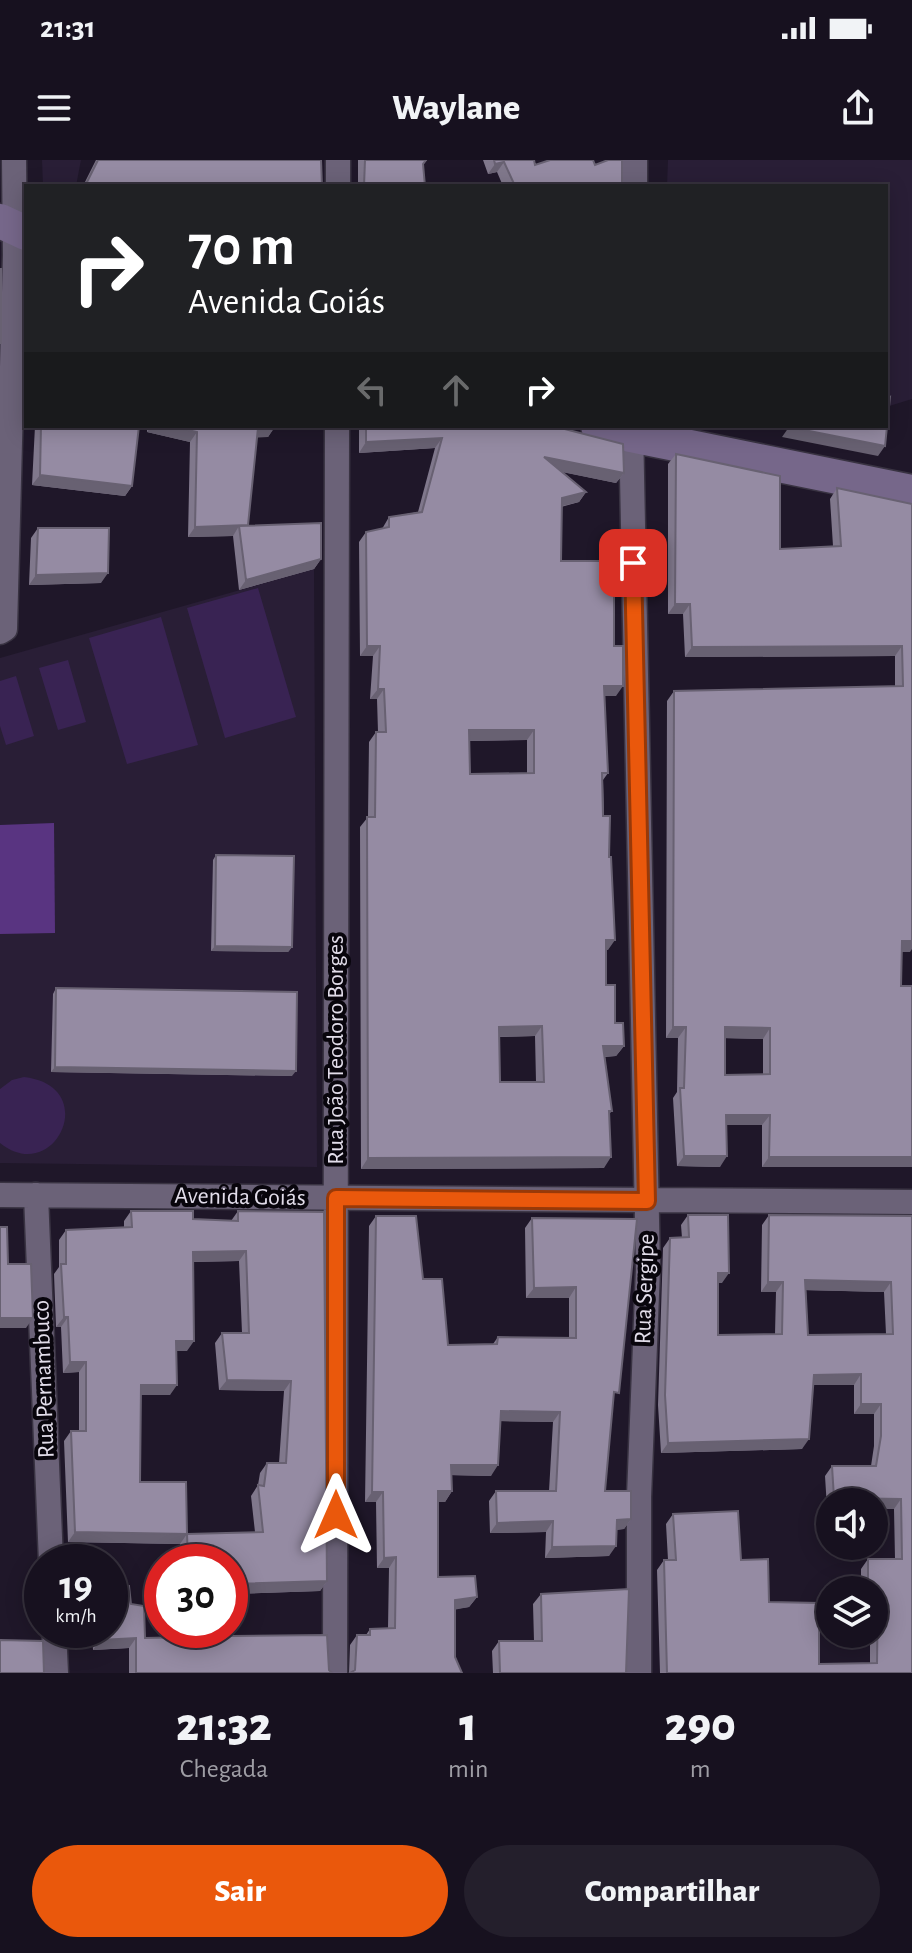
<!DOCTYPE html>
<html lang="pt">
<meta charset="utf-8">
<style>
:root{--surface:#17111f;--page:#241f2c;--text:#f1f3f6;--muted:#9e9da4;--line:#36313d;--accent:#ea580c}
body{margin:0;font-family:"Alegreya Sans",sans-serif;background:var(--page);color:var(--text);height:100vh;display:flex;flex-direction:column;font-size:30px;white-space:nowrap}
*{box-sizing:border-box;margin:0}
p{font-size:26px;color:var(--muted)}
.icon{flex:none;width:44px;height:44px;fill:none;stroke:currentColor;stroke-width:2;stroke-linecap:round;stroke-linejoin:round}
.map{position:relative;height:1513px;overflow:hidden}
.details{display:flex;flex-direction:column;background:var(--surface);flex:1}
.details>*{flex:none}
.hud{position:absolute;left:24px;top:24px;width:864px;height:244px;border-radius:0px;box-shadow:0 4px 20px #0003,0 0 0 2px var(--line);background:#202124;color:#fff;overflow:hidden}
.buttons{position:absolute;left:816px;top:1328px;display:grid;gap:16px}
.buttons a{display:grid;place-items:center;width:72px;height:72px;border-radius:50%;background:var(--surface);box-shadow:0 4px 20px #0003,0 0 0 2px var(--line);font-size:40px}
.speed{position:absolute;left:24px;top:1384px;display:flex;gap:16px;font-size:40px;font-weight:700;text-align:center}
.speed>*{display:grid;place-content:center;width:104px;height:104px;border-radius:50%;background:var(--surface);box-shadow:0 4px 20px #0003,0 0 0 2px var(--line);line-height:1}
.speed small{font-size:20px;font-weight:400}
.speed .limit{border:12px solid #d22;background:#fff;color:#111}
.pin{position:absolute;display:grid;place-items:center;width:68px;height:68px;color:#fff;margin:-34px;border-radius:16px;box-shadow:0 4px 12px #0006}
.me{position:absolute;width:88px;margin:-44px;rotate:0deg;stroke-linejoin:round;filter:drop-shadow(0 0 6px #0008)}
.turn{display:flex;align-items:center;gap:28px;height:168px;padding:0 32px;font-size:36px}
.turn .icon{width:104px;height:104px;stroke-width:2.5}
.turn b{display:block;font-size:56px;line-height:68px}
.lanes{display:flex;align-items:center;height:76px;padding:0 32px;background:#0003;justify-content:center;gap:40px;direction:ltr}
.lanes .off{opacity:.35}
.eta{display:flex;justify-content:space-evenly;align-items:center;height:136px;text-align:center}
.eta b{font-size:48px;font-weight:800;line-height:56px}
.button{display:flex;gap:16px;margin-top:auto;padding:16px 32px}
.button a{flex:1;height:92px;border-radius:48px;background:var(--accent);color:#fff;font-size:32px;font-weight:800;line-height:92px;text-align:center}
.button a+a{background:var(--page);color:var(--text)}
.status{display:flex;justify-content:space-between;align-items:center;height:56px;padding:0 40px;background:var(--surface);direction:ltr}
.status svg{height:22px;fill:currentColor}
header{display:flex;justify-content:space-between;align-items:center;height:104px;padding:0 32px;background:var(--surface);font-size:36px;font-weight:800}
.map>svg:first-child{display:block}
.built{fill:#291e36}
.green{fill:#392353}
.water{fill:#593481}
.lines{fill:none;stroke-linecap:round;stroke-linejoin:round}
.street-casing{stroke:#393342;stroke-width:27}
.secondary-casing{stroke:#393342;stroke-width:37}
.street{stroke:#6b6278;stroke-width:24}
.secondary{stroke:#76678a;stroke-width:34}
.wall{fill:#80788c;fill-rule:evenodd}
.shaded-wall{fill:#686172}
.building{fill:#958ba3;stroke:#686172;stroke-width:2;fill-rule:evenodd}
.route-casing{stroke:#983908;stroke-width:20}
.route{stroke:#ea580c;stroke-width:14}
.labels{text-anchor:middle;dominant-baseline:central;stroke-width:8;stroke-linejoin:round;paint-order:stroke}
.street-label{font-size:24px;fill:#e2ddea;stroke:#08050c}
</style>
<div class="status"><b>21:31</b><svg viewBox="0 0 49 12"><path d="M0 12V9h3v3zM5 12V6h3v6zM10 12V3h3v9zM15 12V0h3v12zM26 1h20v11H26zM47 4h2v5h-2z"/></svg></div>
<header><svg class="icon" aria-label="menu" viewBox="0 0 24 24"><path d="M4 6h16M4 12h16M4 18h16"/></svg>Waylane<svg class="icon" aria-label="share" viewBox="0 0 24 24"><path d="M12 15V3M7 8l5-5 5 5M5 13v7h14v-7"/></svg></header>
<div class="map">
<svg width="912" height="1513" viewBox="0 0 912 1513">
<rect width="100%" height="100%" fill="#1f1729"/>
<path class="built" d="M42,0H81L76,26H43Z
M668,0H912V239L886,247V26H667Z
M314,409L317,1007L0,1003V498Z"/>
<path class="green" d="M258,428L296,557L225,578L187,448Z
M161,457L198,585L127,604L89,478Z
M68,500L86,562L58,570L39,508Z
M16,516L34,576L6,585L0,566V521Z
M24,917C102,926 55,1027 0,983V929L12,920Z"/>
<path class="water" d="M54,663L55,773L0,774V665Z"/>
<g class="lines">
<defs>
<path id="street" d="M338,26V0
M635,26V0
M631,266L648,1109L639,1337V1513
M0,472L5,469L15,95L14,0
M0,1035L912,1042
M36,1035L51,1402
M54,1470L56,1513
M335,1513L337,266"/>
<path id="secondary" d="M0,61L26,73
M598,266L631,275L912,332"/>
</defs>
<use href="#street" class="street-casing"/>
<use href="#secondary" class="secondary-casing"/>
<use href="#street" class="street"/>
<use href="#secondary" class="secondary"/>
</g>
<path class="wall" d="M96,0H321L322,26H83Z
M358,0H427L423,5L425,26H358Z
M483,0H534L535,5H595L622,26H503L497,12L488,14Z
M35,266H139L132,326L125,336L32,325Z
M147,266H275L268,277H257L248,365L321,399L314,409L239,430L233,376L188,377L190,282L147,272Z
M359,266H553L624,313L616,323L563,312L586,332L579,342L561,347V401L614,486L616,536H604L608,613L603,620L608,790H606V825L615,863L624,886L616,896L605,897L612,951L609,954L604,1008L361,1009L360,667L368,657L369,582L376,572H378L377,539H370L373,496H360L359,382L366,372L382,369L389,357L418,352L435,288L359,293ZM527,580V613L470,614L469,581ZM535,876L536,922H500L499,877Z
M676,294L780,389L833,386L830,339L837,328L912,344L910,792H902L901,826H912V1007H762V965H726L720,1007L677,1006L673,938L677,932L678,878H666L667,541L674,531L895,526V496L685,497L683,454H668V304ZM725,878L763,879V914L725,915Z
M38,368L101,423L29,425L31,378Z
M216,695L292,787L288,792L211,791L213,700Z
M56,828L292,916L51,912L53,834Z
M131,1051L193,1059L231,1061L238,1051L324,1052L327,1421L320,1431L230,1434L231,1476L329,1510L332,1513H129V1488L93,1490L92,1470H110L131,1444L145,1478L181,1477V1470H230V1402H180V1384L68,1382L64,1281L71,1271H79V1212L63,1213L61,1167H56L54,1114L59,1107V1080L66,1070L124,1068V1061ZM239,1101L242,1173H222L215,1183L219,1230L284,1231L279,1303H267L260,1313L258,1325L251,1336L255,1372L187,1374L140,1322L141,1235H170L176,1191H187L193,1102Z
M688,1055L722,1123H718V1175L775,1174L776,1132H761L762,1065L769,1055L912,1056V1513H660L657,1410L664,1400H668L666,1364L673,1354L741,1400L769,1442L819,1504L870,1503V1474H874V1430H861V1409L868,1399H895L894,1349H874V1342H830V1348H827L825,1316L832,1306H871L874,1286V1254H854V1225H813L802,1289L661,1293L658,1245L663,1088L670,1078H682L681,1065ZM806,1130L884,1132L886,1174L808,1175Z
M376,1056L423,1119L448,1185L493,1184L498,1177L569,1178V1138H526L525,1068L532,1058L637,1059L613,1240L605,1331L631,1359L624,1369L616,1370L609,1396L545,1398L546,1372L490,1373L489,1341L496,1331H549L553,1262L500,1261L491,1316L452,1315V1331L445,1342H438V1417L477,1437L469,1447L455,1449V1497L462,1513H349L350,1485L357,1475H366L370,1469L388,1468L389,1408H377L376,1342H365L369,1066Z
M541,1434L626,1513H493L492,1491L499,1481H534L533,1444Z"/>
<path class="shaded-wall" d="M504,2L497,12L488,14L495,4Z
M152,266H170L197,272L190,282L147,272Z
M275,267L268,277L251,278L258,268Z
M789,267L885,286L878,296L782,277Z
M442,278L435,288L359,293L366,282Z
M544,297L624,313L616,323L537,307Z
M40,315L132,326L125,336L32,325Z
M586,332L579,342L554,348L562,338Z
M248,365L239,366L233,376L188,377L195,367Z
M321,399L314,409L239,430L246,420Z
M108,413L101,423L29,425L36,415Z
M675,444H690L683,454H668Z
M367,486H380L373,496H360Z
M902,486L895,496L685,497L692,487Z
M604,526H623L616,536H597Z
M378,529H384L377,539H370Z
M469,570H534L527,580L462,581Z
M606,780H615L608,790H599Z
M902,781H912V789L910,792H895Z
M215,786L292,787L288,792L211,791Z
M542,866L535,876L492,877L499,867Z
M673,867H686L678,878H666Z
M725,867L770,868L763,879L717,878Z
M603,886H624L616,896L596,897Z
M55,907L296,911L292,916L51,912Z
M726,955H770L762,965H719Z
M684,996H727L720,1007L677,1006Z
M611,997L604,1008L361,1009L368,998Z
M769,997H912V1007H762Z
M246,1091L239,1101L186,1102L193,1092Z
M718,1113H729L722,1123H711Z
M805,1120L891,1122L884,1132L798,1130Z
M768,1122H783L776,1132H761Z
M576,1127L569,1138H526L534,1128Z
M64,1157H68L61,1167H56Z
M0,1158H33L26,1168H0Z
M176,1181H194L187,1191H169Z
M70,1202H86L79,1212L63,1213Z
M861,1214L854,1225H807L814,1215Z
M227,1220L291,1221L284,1231L219,1230Z
M141,1225H177L170,1235H134Z
M861,1244H881L874,1254H854Z
M501,1251L560,1252L553,1262L494,1261Z
M809,1279L802,1289L661,1293L668,1283Z
M451,1305H498L491,1316L444,1315Z
M438,1331H452L445,1342H431Z
M372,1332H383L376,1342H365Z
M834,1338L901,1339L894,1349H874V1342H831Z
M631,1359L624,1369L610,1370L617,1360Z
M553,1361L546,1372L490,1373L497,1363Z
M75,1372L187,1374L180,1384L68,1382Z
M616,1386L609,1396L545,1398L552,1387Z
M396,1397L389,1408H377L384,1398Z
M327,1421L320,1431L230,1434V1424Z
M868,1426H878L874,1431V1430H866Z
M477,1437L469,1447L448,1451L455,1440Z
M136,1478L129,1488L93,1490L100,1480Z"/>
<path class="building" d="M98,0H321L322,26H85Z
M365,0H426L423,4L425,26H364Z
M494,0H534L535,5L550,0H593L595,5L608,0H622V26H515L504,2L495,4Z
M0,109H1V183H0Z
M890,237L885,286L789,267L794,266H886V239Z
M41,266H139L132,326L40,315Z
M170,266H275V267L258,268L248,365L195,367L197,272Z
M366,266H553L623,284L624,313L544,297L586,332L562,338L561,401H614V486H623V526H604L608,613H602L603,656H610L609,697H611L615,780H606V825H615V863H623L624,886H603L612,951H609L611,997L368,998L367,657H375L376,572H386L384,529H378L380,486H367L366,372L389,367V357L422,352L442,278L366,282ZM469,570H534V613L470,614ZM542,866L544,922H500L499,867Z
M676,294L780,316V389L841,386L837,328L912,344V781H902L901,826H912V997H769L770,955H726L727,996H684L680,928H684L686,867H673L674,531L903,526L902,486L692,487L690,444H675ZM725,867L770,868V914L725,915Z
M321,363V399L246,420L239,366Z
M38,368H109L108,413L36,415Z
M216,695L294,696L292,787L215,786Z
M56,828L297,832L296,911L55,907Z
M131,1051H193V1059L238,1061V1051L324,1052L327,1421L230,1424L231,1476L327,1475L329,1510L332,1513H136V1478L100,1480V1470H110V1427L129,1426L131,1444L144,1446L145,1478L188,1477V1470H230V1402H188L187,1374L75,1372L71,1271H86V1202H70L68,1157H64L61,1104H66V1070L132,1067ZM246,1091L249,1173H222L227,1220L291,1221L286,1303H267L264,1326L258,1325L263,1372L187,1374L186,1322H140L141,1225H177L176,1181H194L193,1092Z
M688,1055H728L729,1113H718V1175L782,1174L783,1122H768L769,1055L912,1056V1513H667L664,1400H676L673,1354L738,1351L741,1400L768,1399L769,1442L819,1443V1504L877,1503L878,1426H868V1399H902L901,1339L834,1338L832,1306H876L881,1276V1244H861V1214L814,1215L809,1279L668,1283L665,1235L670,1078L689,1077ZM805,1120L891,1122L893,1174L808,1175Z
M376,1056H416L423,1119H442L448,1185L497,1184L498,1177L576,1178V1127L534,1128L532,1058L637,1059L619,1233L614,1232L605,1331H631V1359L617,1360L616,1386L552,1387L553,1361L497,1363L496,1331H556L560,1252L501,1251L498,1305H451L452,1331H438V1417L475,1416L477,1437L455,1440V1497L462,1513H350L355,1510L357,1475H370V1469L395,1468L396,1397L384,1398L383,1332H372Z
M0,1067H7L8,1104H31L33,1158H0Z
M629,1429L626,1513H500L499,1481H542L541,1434Z
M0,1480L43,1481L44,1513H0Z"/>
<g class="lines">
<defs>
<path id="route" d="M336,1355V1038L647,1041L633,403"/>
</defs>
<use href="#route" class="route-casing"/>
<use href="#route" class="route"/>
</g>
<g class="labels">
<g class="street-label">
<text transform="translate(336 890) rotate(-90)">Rua João Teodoro Borges</text>
<text transform="translate(240 1037) rotate(1)">Avenida Goiás</text>
<text transform="translate(645 1129) rotate(-88)">Rua Sergipe</text>
<text transform="translate(44 1219) rotate(-92)">Rua Pernambuco</text>
</g>
</g>
</svg>
<div class="buttons">
<a><svg class="icon" aria-label="sound" viewBox="0 0 24 24"><path d="M4 9h4l5-4v14l-5-4H4zM17 9q2 3 0 6"/></svg></a>
<a><svg class="icon" aria-label="layers" viewBox="0 0 24 24"><path d="M12 4l9 5-9 5-9-5zM3 14l9 5 9-5"/></svg></a>
</div>
<div class="speed"><div>19<small>km/h</small></div><div class="limit">30</div></div>
<div class="pin" style="left:633px;top:403px;background:#d93025"><svg class="icon" aria-label="arrive" viewBox="0 0 24 24"><path d="M6 21V4h12l-3 4 3 4H6"/></svg></div>
<svg class="me" style="left:336px;top:1355px" viewBox="-20 -20 40 40"><path d="M0-17L14 15 0 8-14 15z" fill="#ea580c" stroke="#fff" stroke-width="4"/></svg>
<div class="hud">
<div class="turn"><svg class="icon" aria-label="right" viewBox="0 0 24 24"><path d="M7 20v-9h11M14 6l5 5-5 5"/></svg><div><b>70 m</b>Avenida Goiás</div></div>
<div class="lanes"><svg class="icon off" aria-label="left" viewBox="0 0 24 24"><path d="M17 20v-9H6M10 6l-5 5 5 5"/></svg><svg class="icon off" aria-label="ahead" viewBox="0 0 24 24"><path d="M12 20V5M6 11l6-6 6 6"/></svg><svg class="icon" aria-label="right" viewBox="0 0 24 24"><path d="M7 20v-9h11M14 6l5 5-5 5"/></svg></div>
</div>
</div>
<section class="details">
<div class="eta">
<div><b>21:32</b><p>Chegada</p></div>
<div><b>1</b><p>min</p></div>
<div><b>290</b><p>m</p></div>
</div>
<div class="button"><a>Sair</a><a>Compartilhar</a></div>
</section>
